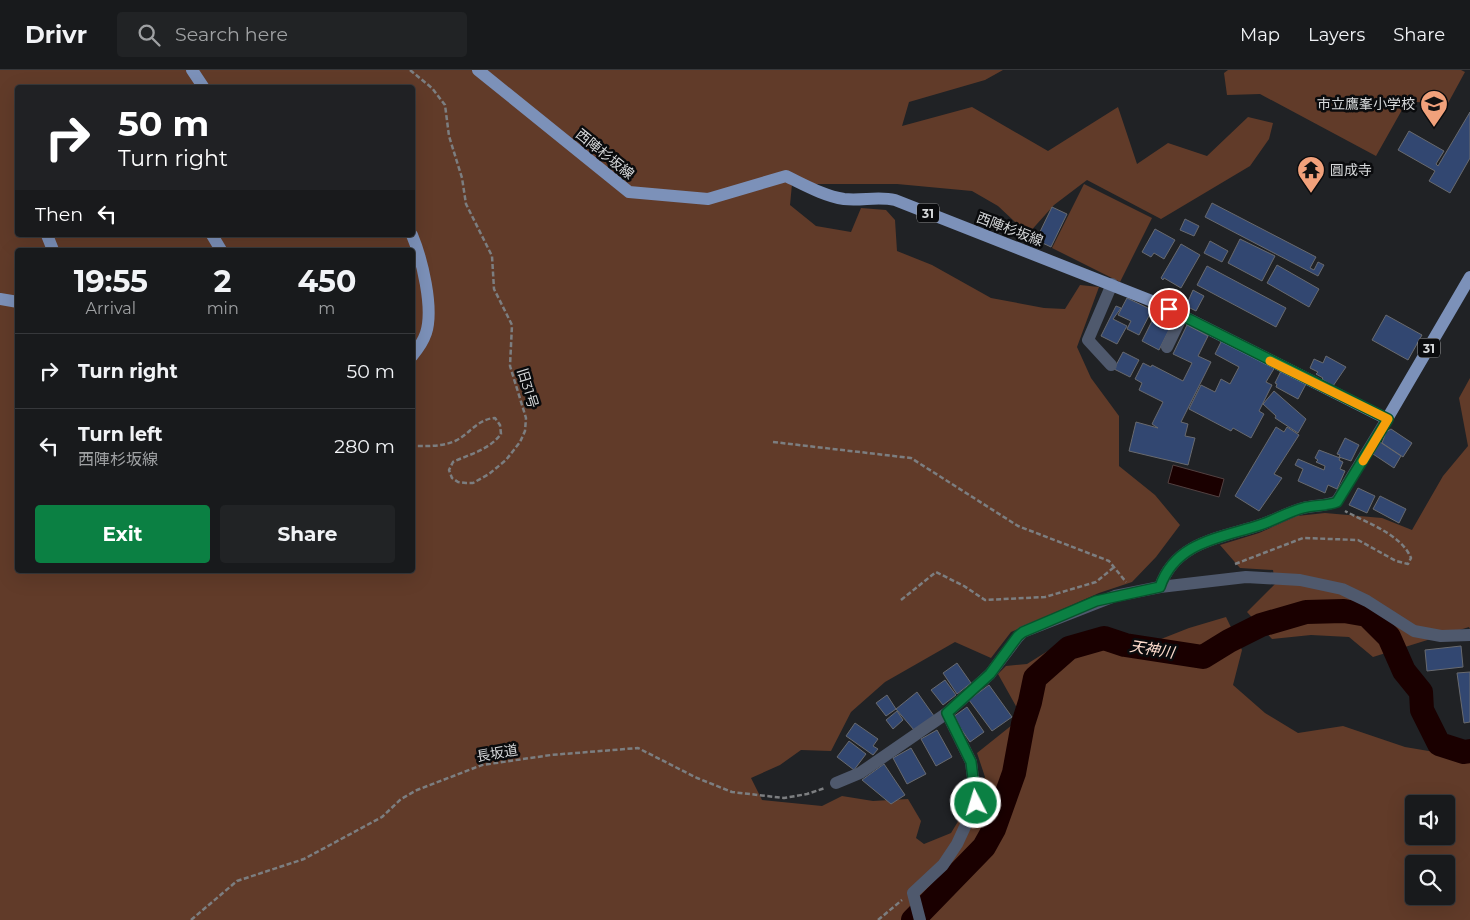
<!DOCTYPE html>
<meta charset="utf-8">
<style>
:root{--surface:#181a1c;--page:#212325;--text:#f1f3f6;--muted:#9fa1a3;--line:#36383b;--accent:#0b8043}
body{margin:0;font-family:Montserrat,"Noto Sans JP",sans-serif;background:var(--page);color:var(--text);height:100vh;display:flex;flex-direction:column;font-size:19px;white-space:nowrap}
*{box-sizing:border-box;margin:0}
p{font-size:16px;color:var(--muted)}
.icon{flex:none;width:28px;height:28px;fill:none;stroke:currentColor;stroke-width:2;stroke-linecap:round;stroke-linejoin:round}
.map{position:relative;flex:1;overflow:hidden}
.details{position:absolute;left:15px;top:178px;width:400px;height:325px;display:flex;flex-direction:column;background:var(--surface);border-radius:5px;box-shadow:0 5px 20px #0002,0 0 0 1px var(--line)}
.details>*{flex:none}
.top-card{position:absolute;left:15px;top:15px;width:400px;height:152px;border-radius:5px;box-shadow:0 5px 20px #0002,0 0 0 1px var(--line);background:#202124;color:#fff;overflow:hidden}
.controls{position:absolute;left:1405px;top:725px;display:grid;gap:10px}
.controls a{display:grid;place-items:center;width:50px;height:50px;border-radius:5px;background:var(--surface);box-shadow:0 5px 20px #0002,0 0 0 1px var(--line);font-size:25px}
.pin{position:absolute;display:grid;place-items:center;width:42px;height:42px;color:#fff;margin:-21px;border:2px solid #fff;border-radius:50%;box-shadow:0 1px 5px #0007}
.me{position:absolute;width:55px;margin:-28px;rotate:355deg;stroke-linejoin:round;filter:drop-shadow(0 0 4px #0008)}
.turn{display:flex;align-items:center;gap:18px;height:105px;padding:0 20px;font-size:22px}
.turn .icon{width:65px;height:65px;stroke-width:2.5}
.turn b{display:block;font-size:35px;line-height:42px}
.then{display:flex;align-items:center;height:48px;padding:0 20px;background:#0003;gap:10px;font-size:19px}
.eta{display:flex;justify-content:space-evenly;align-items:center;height:85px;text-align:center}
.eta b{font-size:30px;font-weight:700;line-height:35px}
.action{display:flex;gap:10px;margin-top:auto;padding:10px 20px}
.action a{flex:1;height:58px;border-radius:5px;background:var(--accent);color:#fff;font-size:20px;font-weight:700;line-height:58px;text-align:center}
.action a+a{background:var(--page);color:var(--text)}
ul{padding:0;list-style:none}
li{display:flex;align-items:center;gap:15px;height:75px;padding:0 20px;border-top:1px solid var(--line)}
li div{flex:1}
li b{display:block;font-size:19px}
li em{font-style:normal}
header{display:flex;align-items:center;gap:30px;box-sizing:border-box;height:70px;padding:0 25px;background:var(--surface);border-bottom:1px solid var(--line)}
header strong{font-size:24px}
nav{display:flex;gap:28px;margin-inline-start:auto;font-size:18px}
.search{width:350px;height:45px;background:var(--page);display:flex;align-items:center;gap:12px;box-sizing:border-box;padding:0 18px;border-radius:5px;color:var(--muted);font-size:19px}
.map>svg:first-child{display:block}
.green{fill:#613b29;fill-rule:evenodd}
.water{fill:#1a0000;stroke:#524141}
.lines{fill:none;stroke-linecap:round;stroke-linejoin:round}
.river{stroke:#1a0000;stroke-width:24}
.building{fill:#324771;stroke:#686a6f}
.path{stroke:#7c7e80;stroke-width:2.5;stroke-dasharray:5 2.5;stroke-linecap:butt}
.minor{stroke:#4f596d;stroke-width:12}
.major{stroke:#7c91b9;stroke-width:12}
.route-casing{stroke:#07532c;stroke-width:12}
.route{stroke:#0b8043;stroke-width:9}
.slow{stroke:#f59e0b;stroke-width:9}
.labels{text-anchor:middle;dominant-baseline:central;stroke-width:5;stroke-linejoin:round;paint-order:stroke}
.shield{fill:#0a0b0d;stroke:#999a9c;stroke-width:1}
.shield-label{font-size:12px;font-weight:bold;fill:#d6d8da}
.poi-label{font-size:14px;fill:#d6d8da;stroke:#0a0b0d;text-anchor:end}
.street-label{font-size:14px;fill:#d6d8da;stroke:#0a0b0d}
.water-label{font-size:15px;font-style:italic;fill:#fddccd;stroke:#0a0b0d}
</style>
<header>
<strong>Drivr</strong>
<div class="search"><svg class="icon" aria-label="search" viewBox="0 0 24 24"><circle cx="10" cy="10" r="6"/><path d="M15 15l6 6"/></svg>Search here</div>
<nav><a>Map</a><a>Layers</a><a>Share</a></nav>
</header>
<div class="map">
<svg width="1470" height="850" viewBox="0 0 1470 850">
<rect width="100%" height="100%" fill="#202225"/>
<path class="green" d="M0,0H1003L985,10L909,32L902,56L972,37L1048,81L1118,37L1137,94L1168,73L1207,86L1248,47L1273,53L1269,69L1250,96L1161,149L1087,110L1054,135L1028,164L998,136L972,121L897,114H792L790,135L816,156L851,162L861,138L886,140L895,150L897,181L932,195L991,228L1044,238L1065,239L1080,215L1099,217L1077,277L1091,308L1119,346V396L1155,425L1180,455L1156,487L1132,512L1099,523L1011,562L991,588L955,572L885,612L851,642L831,681L801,680L780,695L751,708L762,730L822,736L842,726L873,731L908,729L921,751L916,768L924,774L951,763L985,707L977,683L1022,647L998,604L1006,596L1027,594L1051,579L1093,562L1156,571L1189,558L1226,547L1242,580L1233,615L1265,643L1298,663L1343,656L1405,677L1470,688V850H0ZM18,18H412V165H18ZM18,180H412V500H18ZM1414,734H1446V766H1414ZM1414,794H1446V826H1414Z
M1228,0H1461L1465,2L1447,35L1407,31L1376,86L1260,24L1227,25L1224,3Z
M1084,114L1152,148L1120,212L1052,178Z
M1470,308V559L1469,557L1373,587L1349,567L1311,565L1272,569L1247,542L1275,514L1273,500L1240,498L1220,475L1259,463L1297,446L1325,443L1382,448L1412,460L1443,406L1468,376L1459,328Z"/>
<path class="water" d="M1173,395L1224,409L1219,427L1168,413Z"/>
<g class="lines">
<path class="river" d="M913,850L984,777L994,759L1014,703L1023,654L1030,632L1035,608L1069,578L1104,568L1125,575L1203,587L1229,571L1261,555L1306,542L1344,541L1367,545L1389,567L1404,601L1421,622L1422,640L1439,674L1464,682L1470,681"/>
</g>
<path class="building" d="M1470,42V88L1450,123L1429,111L1435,101L1398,80L1409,61L1444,81L1436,94L1438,96Z
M1212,133L1316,187L1310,198L1314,200L1318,192L1324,195L1318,206L1205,147Z
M1052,137L1067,144L1051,177L1036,170Z
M1185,149L1199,156L1194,166L1180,160Z
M1155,159L1175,170L1164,189L1154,183L1151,187L1142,182Z
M1240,169L1275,186L1262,211L1228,193Z
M1210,171L1228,181L1222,192L1204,183Z
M1181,174L1200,185L1181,218L1164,208L1163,210L1161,208Z
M1277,195L1319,219L1309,237L1267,213Z
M1207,196L1286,238L1276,257L1197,215Z
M1193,220L1204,226L1196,241L1186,236Z
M1127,228L1152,240L1139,265L1127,259L1131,251L1118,245Z
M1116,236L1121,238L1113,249L1127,256L1117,274L1101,266Z
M1156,243L1173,252L1159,280L1142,271Z
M1386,245L1422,265L1408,290L1372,270Z
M1187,255L1208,266L1198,286L1211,292L1181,352L1188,354L1185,366L1195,368L1188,395L1129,381L1136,352L1158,358L1152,354L1163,332L1139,320L1142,313L1135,309L1143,293L1151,297L1152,295L1183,311L1192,293L1173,284Z
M1222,270L1275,297L1266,312L1272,315L1259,341L1264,344L1251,368L1233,358L1231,361L1189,339L1201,315L1215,322L1221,309L1230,314L1239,297L1215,284Z
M1123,282L1139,290L1130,307L1114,299Z
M1326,286L1346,297L1333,316L1322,309L1323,308L1316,304L1318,302L1310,298L1314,289L1323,293Z
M1281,301L1306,314L1298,329L1276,317L1277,314L1275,313Z
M1274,321L1306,349L1298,363L1275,348L1276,346L1263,334Z
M1276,357L1284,362L1287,357L1299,365L1274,404L1282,408L1259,441L1235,426Z
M1391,359L1412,373L1403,387L1382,373L1386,362Z
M1345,368L1359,375L1351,391L1339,387L1340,385L1337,384Z
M1380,372L1401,386L1394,398L1373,384Z
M1319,380L1340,388L1339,390L1343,392L1340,399L1345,401L1337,419L1328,415L1325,423L1298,411L1303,399L1295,395L1298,389L1324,400L1325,396L1316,392L1318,390L1315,388Z
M1358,418L1375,426L1367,443L1349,435Z
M1380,426L1406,439L1399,453L1373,439Z
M1461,576L1463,597L1427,601L1425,580Z
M957,593L971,613L957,624L943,603Z
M1470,602V652L1464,653L1457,603Z
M945,610L956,625L943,635L931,620Z
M989,615L1012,647L992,661L969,630Z
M917,622L934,646L914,660L896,639Z
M887,625L896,639L886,646L876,633Z
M967,637L984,662L970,672L953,647Z
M897,641L903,650L893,659L886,650Z
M855,653L878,669L873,676L878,679L873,685L846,666Z
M937,660L952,687L936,696L921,669Z
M849,671L866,684L854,700L837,687Z
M911,678L926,704L907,714L893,688Z
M884,694L905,725L891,734L862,710Z"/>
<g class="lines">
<path class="path" d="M410,0L432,18L445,35L449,66L462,108L466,134L492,186L494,219L512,255L510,296L526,348L525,361L520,372L506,390L489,404L473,413H466L458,412L452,408L449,400L453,392C470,384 489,380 501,364L500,355L495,348C477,349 470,364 455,371C441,377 427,376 412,376
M773,372L911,388L1018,456L1109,491L1126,512
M1235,494L1303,468L1358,470L1396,491L1408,494L1411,488C1401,464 1367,453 1345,441
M901,530L936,502L964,516L985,530L1045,527L1096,512L1113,498
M191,850L237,811L304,789L382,747L401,729L417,720L482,695L551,685L638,678L697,708L732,722L784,728L807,724L825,718
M878,850L902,830"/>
<path class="minor" d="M1167,277L1182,246
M1111,295L1088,270L1112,214
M1160,517C1175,472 1220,468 1260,455C1275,450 1288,442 1303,438C1314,435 1328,436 1337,431L1387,349
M836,713L860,703L947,643L990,604L1018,567L1023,562L1115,526L1160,517L1246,507L1300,510L1342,519L1367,531L1414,561L1441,566L1470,565
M920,850L913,823L943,795L957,774L976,733L971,692L947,643"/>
<path class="major" d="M192,0L204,18
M478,0L629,122L708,129L786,106C805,115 824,126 844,129C862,131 878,126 895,130L1157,233L1387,349L1470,207
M47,165L53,180
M212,165L221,180
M412,165C422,189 434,238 426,263C423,272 418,279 412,286
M0,229L18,232"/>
</g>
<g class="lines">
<defs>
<path id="route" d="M976,733L971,692L947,643L990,604L1018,566L1023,562L1096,531L1160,517C1175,472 1220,468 1260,455C1275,450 1288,442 1303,438C1314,435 1328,436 1337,432L1388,349L1169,239"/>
</defs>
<use href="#route" class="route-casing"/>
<use href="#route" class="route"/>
<path class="slow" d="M1270,291L1388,349L1363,391"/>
</g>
<defs>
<symbol id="school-pin" viewBox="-11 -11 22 30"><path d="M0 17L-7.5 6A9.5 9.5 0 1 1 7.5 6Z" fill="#f1a17b" stroke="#0a0b0d"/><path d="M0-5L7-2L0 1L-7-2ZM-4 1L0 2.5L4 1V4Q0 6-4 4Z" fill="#111"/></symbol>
<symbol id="temple-pin" viewBox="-11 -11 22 30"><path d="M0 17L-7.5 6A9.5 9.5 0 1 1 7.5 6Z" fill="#f1a17b" stroke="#0a0b0d"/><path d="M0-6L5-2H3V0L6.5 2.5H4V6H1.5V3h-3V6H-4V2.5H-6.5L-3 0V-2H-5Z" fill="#111"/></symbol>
</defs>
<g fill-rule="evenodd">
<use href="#school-pin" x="1418" y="18" width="32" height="43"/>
<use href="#temple-pin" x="1295" y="84" width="32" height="43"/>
</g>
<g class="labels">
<g class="shield">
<rect x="917" y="133.5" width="22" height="19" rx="4"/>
<rect x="1418" y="268.5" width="22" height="19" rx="4"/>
</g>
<g class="shield-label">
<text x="928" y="143">31</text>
<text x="1429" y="278">31</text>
</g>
<g class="poi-label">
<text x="1415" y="34">市立鷹峯小学校</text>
<text x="1330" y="100" text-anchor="start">圓成寺</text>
</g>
<g class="street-label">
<text transform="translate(605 84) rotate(39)">西陣杉坂線</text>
<text transform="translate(1010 159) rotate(21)">西陣杉坂線</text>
<text transform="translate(528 318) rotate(73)">旧31号</text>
<text transform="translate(497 683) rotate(-10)">長坂道</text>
</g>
<g class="water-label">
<text transform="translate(1152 579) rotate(9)">天神川</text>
</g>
</g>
</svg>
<div class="controls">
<a><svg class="icon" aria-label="sound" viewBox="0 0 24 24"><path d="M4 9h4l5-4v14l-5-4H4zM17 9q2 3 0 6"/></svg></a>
<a><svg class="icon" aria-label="search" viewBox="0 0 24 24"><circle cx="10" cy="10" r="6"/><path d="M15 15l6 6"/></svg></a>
</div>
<div class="pin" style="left:1169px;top:239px;background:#d93025"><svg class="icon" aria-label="arrive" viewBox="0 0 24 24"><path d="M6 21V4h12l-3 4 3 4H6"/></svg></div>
<svg class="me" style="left:976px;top:733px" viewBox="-20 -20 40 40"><circle r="17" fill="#0b8043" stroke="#fff" stroke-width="3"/><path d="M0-11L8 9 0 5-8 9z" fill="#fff"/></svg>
<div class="top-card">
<div class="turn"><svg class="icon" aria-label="right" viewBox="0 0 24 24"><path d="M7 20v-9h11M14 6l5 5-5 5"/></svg><div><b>50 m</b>Turn right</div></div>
<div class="then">Then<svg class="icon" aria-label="left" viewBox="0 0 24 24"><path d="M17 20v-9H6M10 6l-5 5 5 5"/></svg></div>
</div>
<section class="details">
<div class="eta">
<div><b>19:55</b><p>Arrival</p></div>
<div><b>2</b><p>min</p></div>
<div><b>450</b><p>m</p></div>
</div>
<ul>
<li><svg class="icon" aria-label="right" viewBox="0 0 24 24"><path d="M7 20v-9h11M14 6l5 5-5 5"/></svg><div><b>Turn right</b></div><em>50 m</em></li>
<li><svg class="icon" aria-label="left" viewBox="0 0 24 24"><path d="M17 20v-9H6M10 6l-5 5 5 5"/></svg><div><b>Turn left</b><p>西陣杉坂線</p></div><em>280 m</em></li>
</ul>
<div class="action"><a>Exit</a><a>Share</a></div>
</section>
</div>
